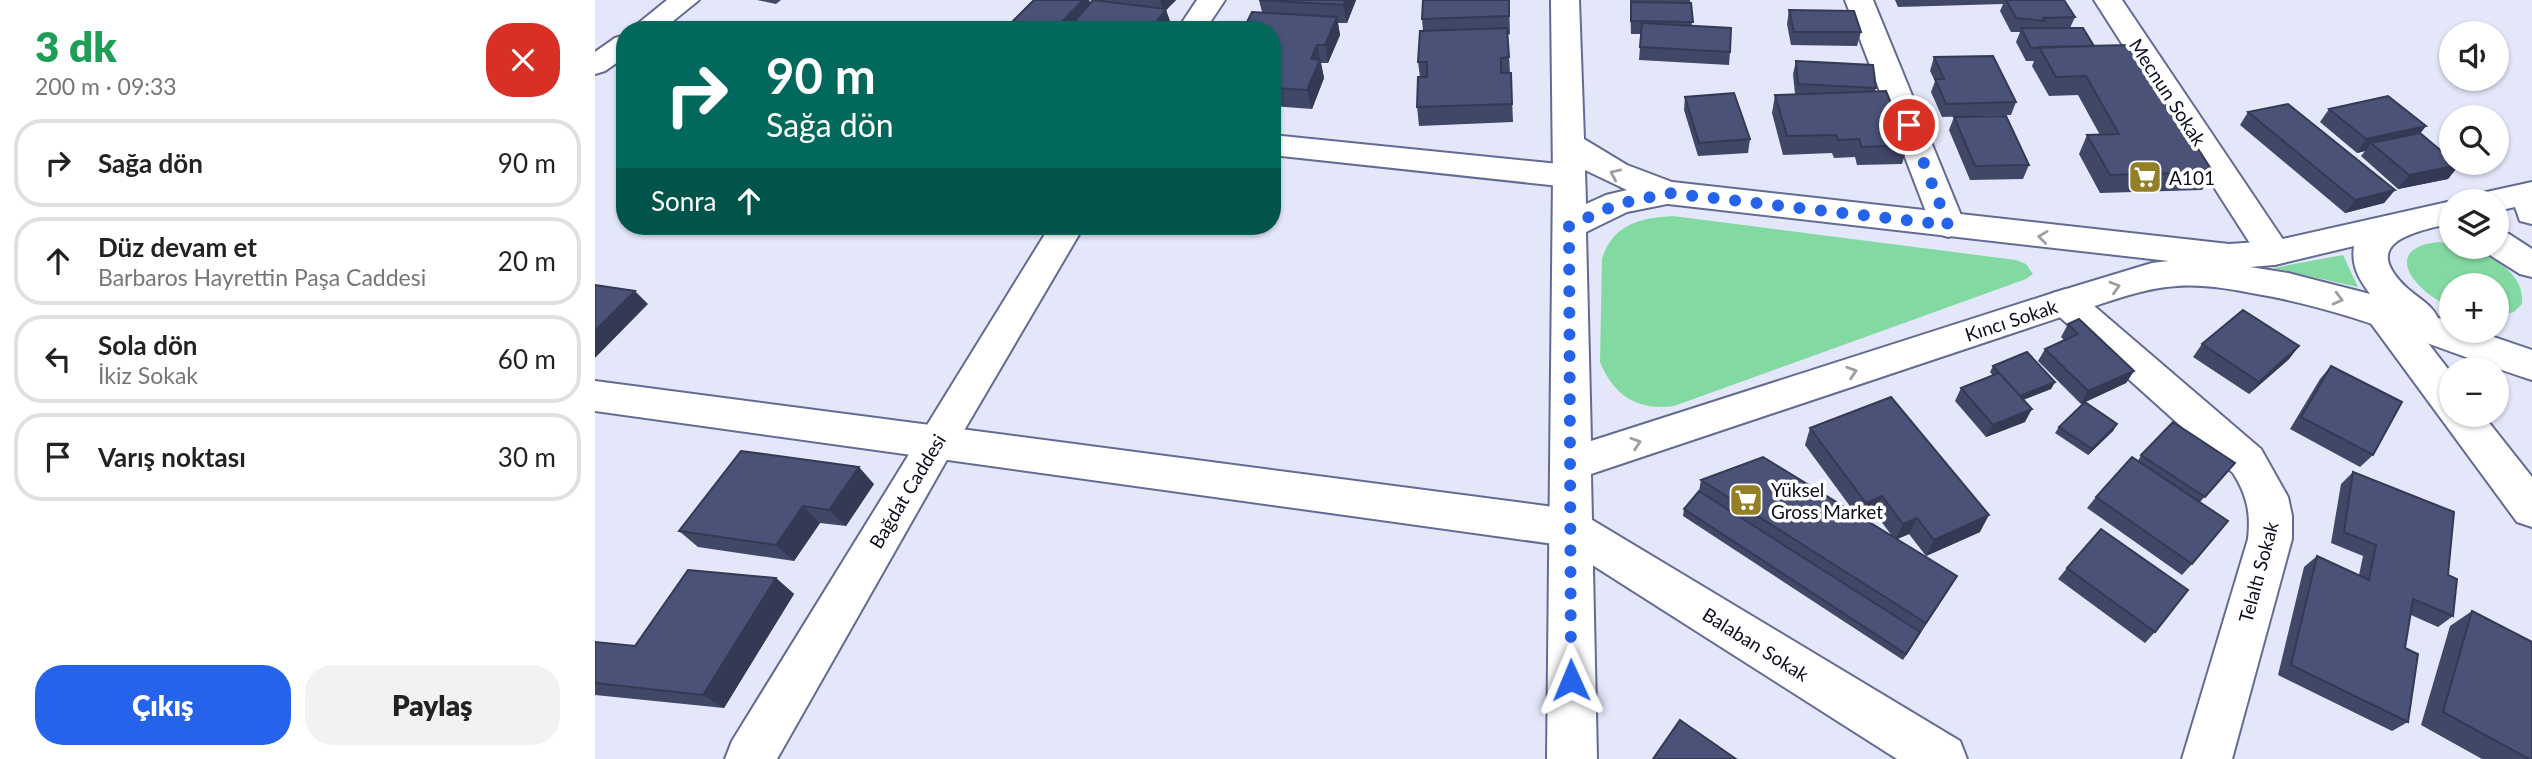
<!DOCTYPE html>
<html lang="tr">
<meta charset="utf-8">
<style>
:root{--surface:#fff;--page:#f2f2f2;--text:#222;--muted:#767676;--line:#e0e0e0;--accent:#2563eb}
body{margin:0;font-family:Lato,sans-serif;background:var(--page);color:var(--text);height:100vh;display:flex;flex-direction:column;font-size:26px;white-space:nowrap}
*{box-sizing:border-box;margin:0}
p{font-size:23px;color:var(--muted)}
.icon{flex:none;width:38px;height:38px;fill:none;stroke:currentColor;stroke-width:2;stroke-linecap:round;stroke-linejoin:round}
.map{position:relative;flex:1;overflow:hidden}
.details{display:flex;flex-direction:column;background:var(--surface);width:595px}
.details>*{flex:none}
.hud{position:absolute;left:21px;top:21px;width:665px;height:214px;border-radius:28px;box-shadow:0 2px 5px #0004;background:#00695c;color:#fff;overflow:hidden}
.tools{position:absolute;left:1844px;top:21px;display:grid;gap:14px}
.tools a{display:grid;place-items:center;width:70px;height:70px;border-radius:50%;background:var(--surface);box-shadow:0 2px 5px #0004;font-size:35px}
.pin{position:absolute;display:grid;place-items:center;width:60px;height:60px;color:#fff;margin:-30px;border:4px solid #fff;border-radius:50%;box-shadow:0 2px 7px #0007}
.me{position:absolute;width:77px;margin:-38px;rotate:359deg;stroke-linejoin:round;filter:drop-shadow(0 0 5px #0008)}
.turn{display:flex;align-items:center;gap:24px;height:147px;padding:0 35px;font-size:32px}
.turn .icon{width:91px;height:91px;stroke-width:2.5}
.turn b{display:block;font-size:49px;line-height:60px}
.then{display:flex;align-items:center;height:66px;padding:0 35px;background:#0003;gap:14px;font-size:26px}
.round{display:grid;place-items:center;flex:none;width:74px;height:74px;border-radius:28px;background:var(--page)}
.overview{display:flex;align-items:center;justify-content:space-between;height:119px;padding:0 35px}
h1{font-size:42px;font-weight:800;line-height:52px;color:#1e9e55}
.cta{display:flex;gap:14px;margin-top:auto;padding:14px 35px}
.cta a{flex:1;height:80px;border-radius:28px;background:var(--accent);color:#fff;font-size:28px;font-weight:800;line-height:80px;text-align:center}
.cta a+a{background:var(--page);color:var(--text)}
ul{padding:0;list-style:none}
li{display:flex;align-items:center;gap:21px;height:88px;margin:0 14px 10px;padding:0 21px;border:4px solid var(--line);border-radius:28px}
li div{flex:1}
li b{display:block;font-size:26px}
li em{font-style:normal}
main{display:flex;flex:1;min-height:0}
.map>svg:first-child{display:block}
.green{fill:#82d9a2}
.lines{fill:none;stroke-linecap:round;stroke-linejoin:round}
.minor-casing{stroke:#636b93;stroke-width:4}
.secondary-casing{stroke:#636b93;stroke-width:4}
.minor{fill:#fff;fill-rule:evenodd}
.secondary{fill:#fff;fill-rule:evenodd}
.wall{fill:#404767;fill-rule:evenodd}
.shaded-wall{fill:#343954}
.building{fill:#4a5278;stroke:#343954;stroke-width:2}
.oneway{stroke:#9d9fa5}
.route{stroke:#2563eb;stroke-width:12;stroke-dasharray:0 21.6}
.labels{text-anchor:middle;dominant-baseline:central;stroke-width:7;stroke-linejoin:round;paint-order:stroke}
.street-label{font-size:19px;fill:#0b0e1d;stroke:#fff}
.poi-label{font-size:19px;fill:#0b0e1d;stroke:#fff;text-anchor:start}
</style>
<main>
<section class="details">
<div class="overview"><div><h1>3 dk</h1><p>200 m · 09:33</p></div><a class="round" style="background:#d93025;color:#fff"><svg class="icon" aria-label="close" viewBox="0 0 24 24"><path d="M6 6l12 12M18 6L6 18"/></svg></a></div>
<ul>
<li><svg class="icon" aria-label="right" viewBox="0 0 24 24"><path d="M7 20v-9h11M14 6l5 5-5 5"/></svg><div><b>Sağa dön</b></div><em>90 m</em></li>
<li><svg class="icon" aria-label="ahead" viewBox="0 0 24 24"><path d="M12 20V5M6 11l6-6 6 6"/></svg><div><b>Düz devam et</b><p>Barbaros Hayrettin Paşa Caddesi</p></div><em>20 m</em></li>
<li><svg class="icon" aria-label="left" viewBox="0 0 24 24"><path d="M17 20v-9H6M10 6l-5 5 5 5"/></svg><div><b>Sola dön</b><p>İkiz Sokak</p></div><em>60 m</em></li>
<li><svg class="icon" aria-label="arrive" viewBox="0 0 24 24"><path d="M6 21V4h12l-3 4 3 4H6"/></svg><div><b>Varış noktası</b></div><em>30 m</em></li>
</ul>
<div class="cta"><a>Çıkış</a><a>Paylaş</a></div>
</section>
<div class="map">
<svg width="1937" height="759" viewBox="0 0 1937 759">
<rect width="100%" height="100%" fill="#e3e7f9"/>
<path class="green" d="M1078,216L1421,260L1431,264L1438,274L1431,279L1079,406C1043,411 1019,396 1005,362L1007,259C1018,224 1045,218 1078,216Z
M1843,242C1871,246 1931,262 1927,304L1919,312L1902,316V285H1857V307C1824,295 1782,249 1843,242Z
M1748,255L1763,287L1678,268Z"/>
<g class="lines">
<defs>
<path id="minor" d="M72,0H104L67,30H35Z
M1250,0H1278L1370,225L1365,233L1353,237L1341,233L1336,225Z
M1499,0H1527L1691,244L1696,253L1691,262L1679,265L1667,262Z
M30,35V57L10,71L0,74V52L20,38Z
M677,135L974,165L986,168L990,176L986,184L974,187L677,155Z
M1471,289L1484,293L1666,449L1693,497L1697,516V539L1637,759H1587L1653,539C1656,513 1652,495 1638,473L1458,311L1453,302L1458,293Z
M1788,299L1801,302L1857,374V415H1888L1937,477V527L1922,522L1775,322L1770,312L1775,302Z
M0,381L974,509L989,515L1365,741L1372,759H1302L966,545L0,411Z"/>
<path id="secondary" d="M602,0H630L610,30H582Z
M956,0H984L989,139L1032,165L1077,182L1634,244L1679,241L1857,201H1859H1857V223C1819,232 1763,242 1812,288C1823,298 1836,304 1843,318L1857,322V331H1881L1937,350V380C1845,350 1757,310 1662,294C1636,289 1608,284 1582,286C1548,288 1516,301 1484,311L996,474L1002,759H952L958,176ZM990,170L1032,190L1011,195L991,204ZM1072,204H1073L1574,261L1557,263L1458,293L996,441L991,232L1032,212ZM1759,246C1756,266 1764,279 1775,294L1693,273L1655,267L1679,265Z
M1937,182V224L1925,221L1920,207L1902,211V201H1882L1887,193Z
M455,226H489L354,456L182,759H130L137,741Z
M1902,231L1914,234L1937,249V277L1925,274L1890,252L1887,247H1902Z"/>
</defs>
<use href="#minor" class="minor-casing"/>
<use href="#secondary" class="secondary-casing"/>
<use href="#minor" class="minor"/>
<use href="#secondary" class="secondary"/>
</g>
<path class="wall" d="M162,0H186L181,4Z
M439,0H494L495,3L497,1L495,0H581L571,10L577,27L575,30H409Z
M664,0H761L752,23H743L745,35L733,63H726L729,78L717,109L677,106V30L667,12Z
M914,0L915,34L913,35L915,73H916L918,122L824,126L822,107L825,77L823,62L828,31L827,19Z
M1035,0H1095L1097,26L1135,52L1134,65L1044,60L1046,34H1036Z
M1300,0H1469L1480,17L1475,28L1499,46L1618,172L1607,190L1505,193L1484,154L1492,135H1505L1483,95L1454,96L1437,66L1439,61H1431L1421,42L1425,32H1416L1405,11L1408,4L1303,7Z
M1194,10L1266,32L1262,46L1196,45L1192,24Z
M1339,57L1421,102L1416,115L1347,117L1336,92L1340,81L1335,71Z
M1201,61L1281,88L1280,91L1313,145L1307,164L1262,165L1260,157L1239,158L1237,153L1188,155L1177,113L1180,95L1200,94L1198,74Z
M1090,97L1155,139L1153,153L1103,156L1089,110Z
M1734,109L1831,126L1825,133L1864,165L1853,179L1803,189L1766,156L1770,151L1762,153L1725,122Z
M1653,112L1800,190L1789,203L1750,213L1645,125Z
M1359,117L1434,165L1428,179L1375,180L1354,130Z
M1473,324L1539,371L1531,383L1486,404L1443,361L1450,349L1469,340L1466,337Z
M1607,344L1704,346L1694,359L1654,394L1598,357Z
M1398,366L1460,382L1456,389L1428,400L1430,422L1391,437L1360,401L1366,388L1398,376L1395,372Z
M1736,366L1778,455L1765,467L1695,429L1725,379Z
M1522,424L1518,431L1493,455L1460,433L1464,427Z
M1215,428L1385,532L1331,556L1314,534L1302,539L1362,576L1308,660L1088,516L1089,509L1104,491L1106,480L1260,513L1210,445ZM1280,513L1297,536L1268,518Z
M1546,455L1640,463L1605,502L1597,564L1587,575L1492,508L1501,497L1543,461Z
M1758,472L1853,575L1858,616L1843,627L1816,615L1810,648L1813,722L1797,731L1683,675L1709,567L1722,556L1764,575L1768,556L1736,543L1746,484Z
M279,484L251,526L225,523L199,561L103,547L84,531Z
M1472,568L1560,632L1550,643L1463,579Z
M181,578L199,594L129,708L0,695V642L40,646Z
M1877,611L1937,759H1887L1826,725L1855,626Z"/>
<path class="shaded-wall" d="M488,0H494L497,8L477,30H459Z
M565,0H581L571,10L577,27L575,30H555L569,12Z
M751,0H761L752,23L748,5Z
M742,17L745,35L733,63L730,45Z
M722,45L729,78L717,109L712,90L716,59Z
M1831,126L1821,139L1776,143L1770,151L1762,153L1771,139Z
M1864,165L1853,179L1803,189L1814,175Z
M1800,190L1789,203L1750,213L1760,200Z
M40,291L53,304L0,358V331Z
M1704,346L1694,359L1654,394L1664,382Z
M1539,371L1531,383L1486,404L1493,391Z
M1460,382L1456,389L1422,402L1425,396Z
M1437,409L1430,422L1391,437L1398,425Z
M1522,424L1518,431L1493,455L1497,449Z
M264,467L279,484L251,526L234,510Z
M1287,496L1280,513L1265,519L1271,503Z
M208,506L225,523L199,561L181,545Z
M1394,515L1385,532L1331,556L1339,540Z
M1322,518L1314,534L1300,540L1308,524Z
M1362,576L1353,591L1308,660L1331,623Z
M181,578L199,594L129,708L108,695Z"/>
<path class="building" d="M439,0H488L459,30H409Z
M498,0L571,9L555,30H472Z
M664,0H751L748,5Z
M828,0H914V16L827,19Z
M1411,0H1469L1480,17L1448,18L1450,21L1421,18Z
M1036,2L1096,3L1098,22L1036,21Z
M1194,10L1259,11L1266,32H1199Z
M657,12L742,17L730,45H722L716,59L725,60L712,90L677,88V30H648Z
M1047,23L1136,28L1135,52L1045,47Z
M912,28L914,57L906,58V73H916L917,104L822,107L823,77H832V62H823L825,31Z
M1426,28H1488L1499,46L1436,48Z
M1536,45L1618,172L1515,175L1492,135L1524,134L1491,76L1461,77L1444,47Z
M1398,56L1421,102L1351,104L1340,79H1349L1339,57Z
M1201,61L1278,65L1281,88L1203,84Z
M1291,91L1313,145L1267,147L1264,139L1243,140L1241,135L1192,136L1180,95Z
M1139,93L1155,139L1104,143L1090,97Z
M1793,96L1831,126L1771,139L1734,109Z
M1693,104L1800,190L1760,200L1653,112Z
M1411,116L1434,165L1380,166L1359,117Z
M1825,133L1857,160V163H1861L1864,165L1814,175L1776,143Z
M0,285L40,291L0,331Z
M1648,310L1704,346L1664,382L1607,344Z
M1484,319L1539,371L1493,391L1450,349L1483,334L1473,324Z
M1432,352L1460,382L1425,396L1398,366Z
M1736,366L1807,402L1778,455L1706,417Z
M1404,373L1437,409L1398,425L1366,388Z
M1296,397L1394,515L1339,540L1322,518L1308,524L1287,496L1271,503L1215,428Z
M1490,402L1522,424L1497,449L1464,427Z
M1578,422L1640,463L1610,497L1546,455Z
M146,451L264,467L234,510L208,506L181,545L84,531Z
M1168,457L1362,576L1331,623L1106,480Z
M1537,457L1633,521L1597,564L1501,497Z
M1758,472L1859,512L1853,575L1862,579L1858,616L1818,599L1810,648L1823,654L1813,722L1696,665L1722,556L1774,580L1781,545L1749,532Z
M1104,491L1325,632L1311,654L1089,509Z
M1506,529L1593,590L1560,632L1472,568Z
M93,570L181,578L108,695L0,683V642L40,646Z
M1877,611L1937,642V759H1934L1848,712Z
M1085,720L1141,759H1058Z"/>
<defs><path id="oneway-chevron" d="M-2-3.5L2.5 0L-2 3.5" fill="none" stroke-width="1.6" stroke-linecap="round" stroke-linejoin="round" transform="scale(1.75)"/></defs>
<g class="oneway">
<use href="#oneway-chevron" transform="translate(1020 174) rotate(-156)"/>
<use href="#oneway-chevron" transform="translate(1448 237) rotate(-173)"/>
<use href="#oneway-chevron" transform="translate(1520 287) rotate(-17)"/>
<use href="#oneway-chevron" transform="translate(1743 299) rotate(14)"/>
<use href="#oneway-chevron" transform="translate(1257 372) rotate(-18)"/>
<use href="#oneway-chevron" transform="translate(1041 443) rotate(-18)"/>
</g>
<g class="lines">
<path class="route" d="M976,680L974,226L1023,204L1074,193L1353,225L1314,125"/>
</g>
<defs>
<symbol id="supermarket-square" viewBox="-11 -11 22 22"><rect x="-9" y="-9" width="18" height="18" rx="4" fill="#947f26" stroke="#fff"/><path d="M-6-5.5h2.5l.6 2H6L4.5 2H-2.5L-4.4-4H-6ZM-1.5 3.2a1.3 1.3 0 1 0 .1 0ZM3 3.2a1.3 1.3 0 1 0 .1 0Z" fill="#fff"/></symbol>
</defs>
<g fill-rule="evenodd">
<use href="#supermarket-square" x="1531" y="158" width="38" height="38"/>
<use href="#supermarket-square" x="1132" y="481" width="38" height="38"/>
</g>
<g class="labels">
<g class="street-label">
<text transform="translate(1573 92) rotate(57)">Mecnun Sokak</text>
<text transform="translate(1416 320) rotate(-18)">Kıncı Sokak</text>
<text transform="translate(312 491) rotate(-59)">Bağdat Caddesi</text>
<text transform="translate(1663 572) rotate(-75)">Telaltı Sokak</text>
<text transform="translate(1161 644) rotate(32)">Balaban Sokak</text>
</g>
<g class="poi-label">
<text x="1574" y="177">A101</text>
<text x="1176" y="489">Yüksel<tspan x="1176" dy="22">Gross Market</tspan></text>
</g>
</g>
</svg>
<div class="tools">
<a><svg class="icon" aria-label="sound" viewBox="0 0 24 24"><path d="M4 9h4l5-4v14l-5-4H4zM17 9q2 3 0 6"/></svg></a>
<a><svg class="icon" aria-label="search" viewBox="0 0 24 24"><circle cx="10" cy="10" r="6"/><path d="M15 15l6 6"/></svg></a>
<a><svg class="icon" aria-label="layers" viewBox="0 0 24 24"><path d="M12 4l9 5-9 5-9-5zM3 14l9 5 9-5"/></svg></a>
<a>+</a>
<a>−</a>
</div>
<div class="pin" style="left:1314px;top:125px;background:#d93025"><svg class="icon" aria-label="arrive" viewBox="0 0 24 24"><path d="M6 21V4h12l-3 4 3 4H6"/></svg></div>
<svg class="me" style="left:976px;top:680px" viewBox="-20 -20 40 40"><path d="M0-17L14 15 0 8-14 15z" fill="#2563eb" stroke="#fff" stroke-width="4"/></svg>
<div class="hud">
<div class="turn"><svg class="icon" aria-label="right" viewBox="0 0 24 24"><path d="M7 20v-9h11M14 6l5 5-5 5"/></svg><div><b>90 m</b>Sağa dön</div></div>
<div class="then">Sonra<svg class="icon" aria-label="ahead" viewBox="0 0 24 24"><path d="M12 20V5M6 11l6-6 6 6"/></svg></div>
</div>
</div>
</main>
